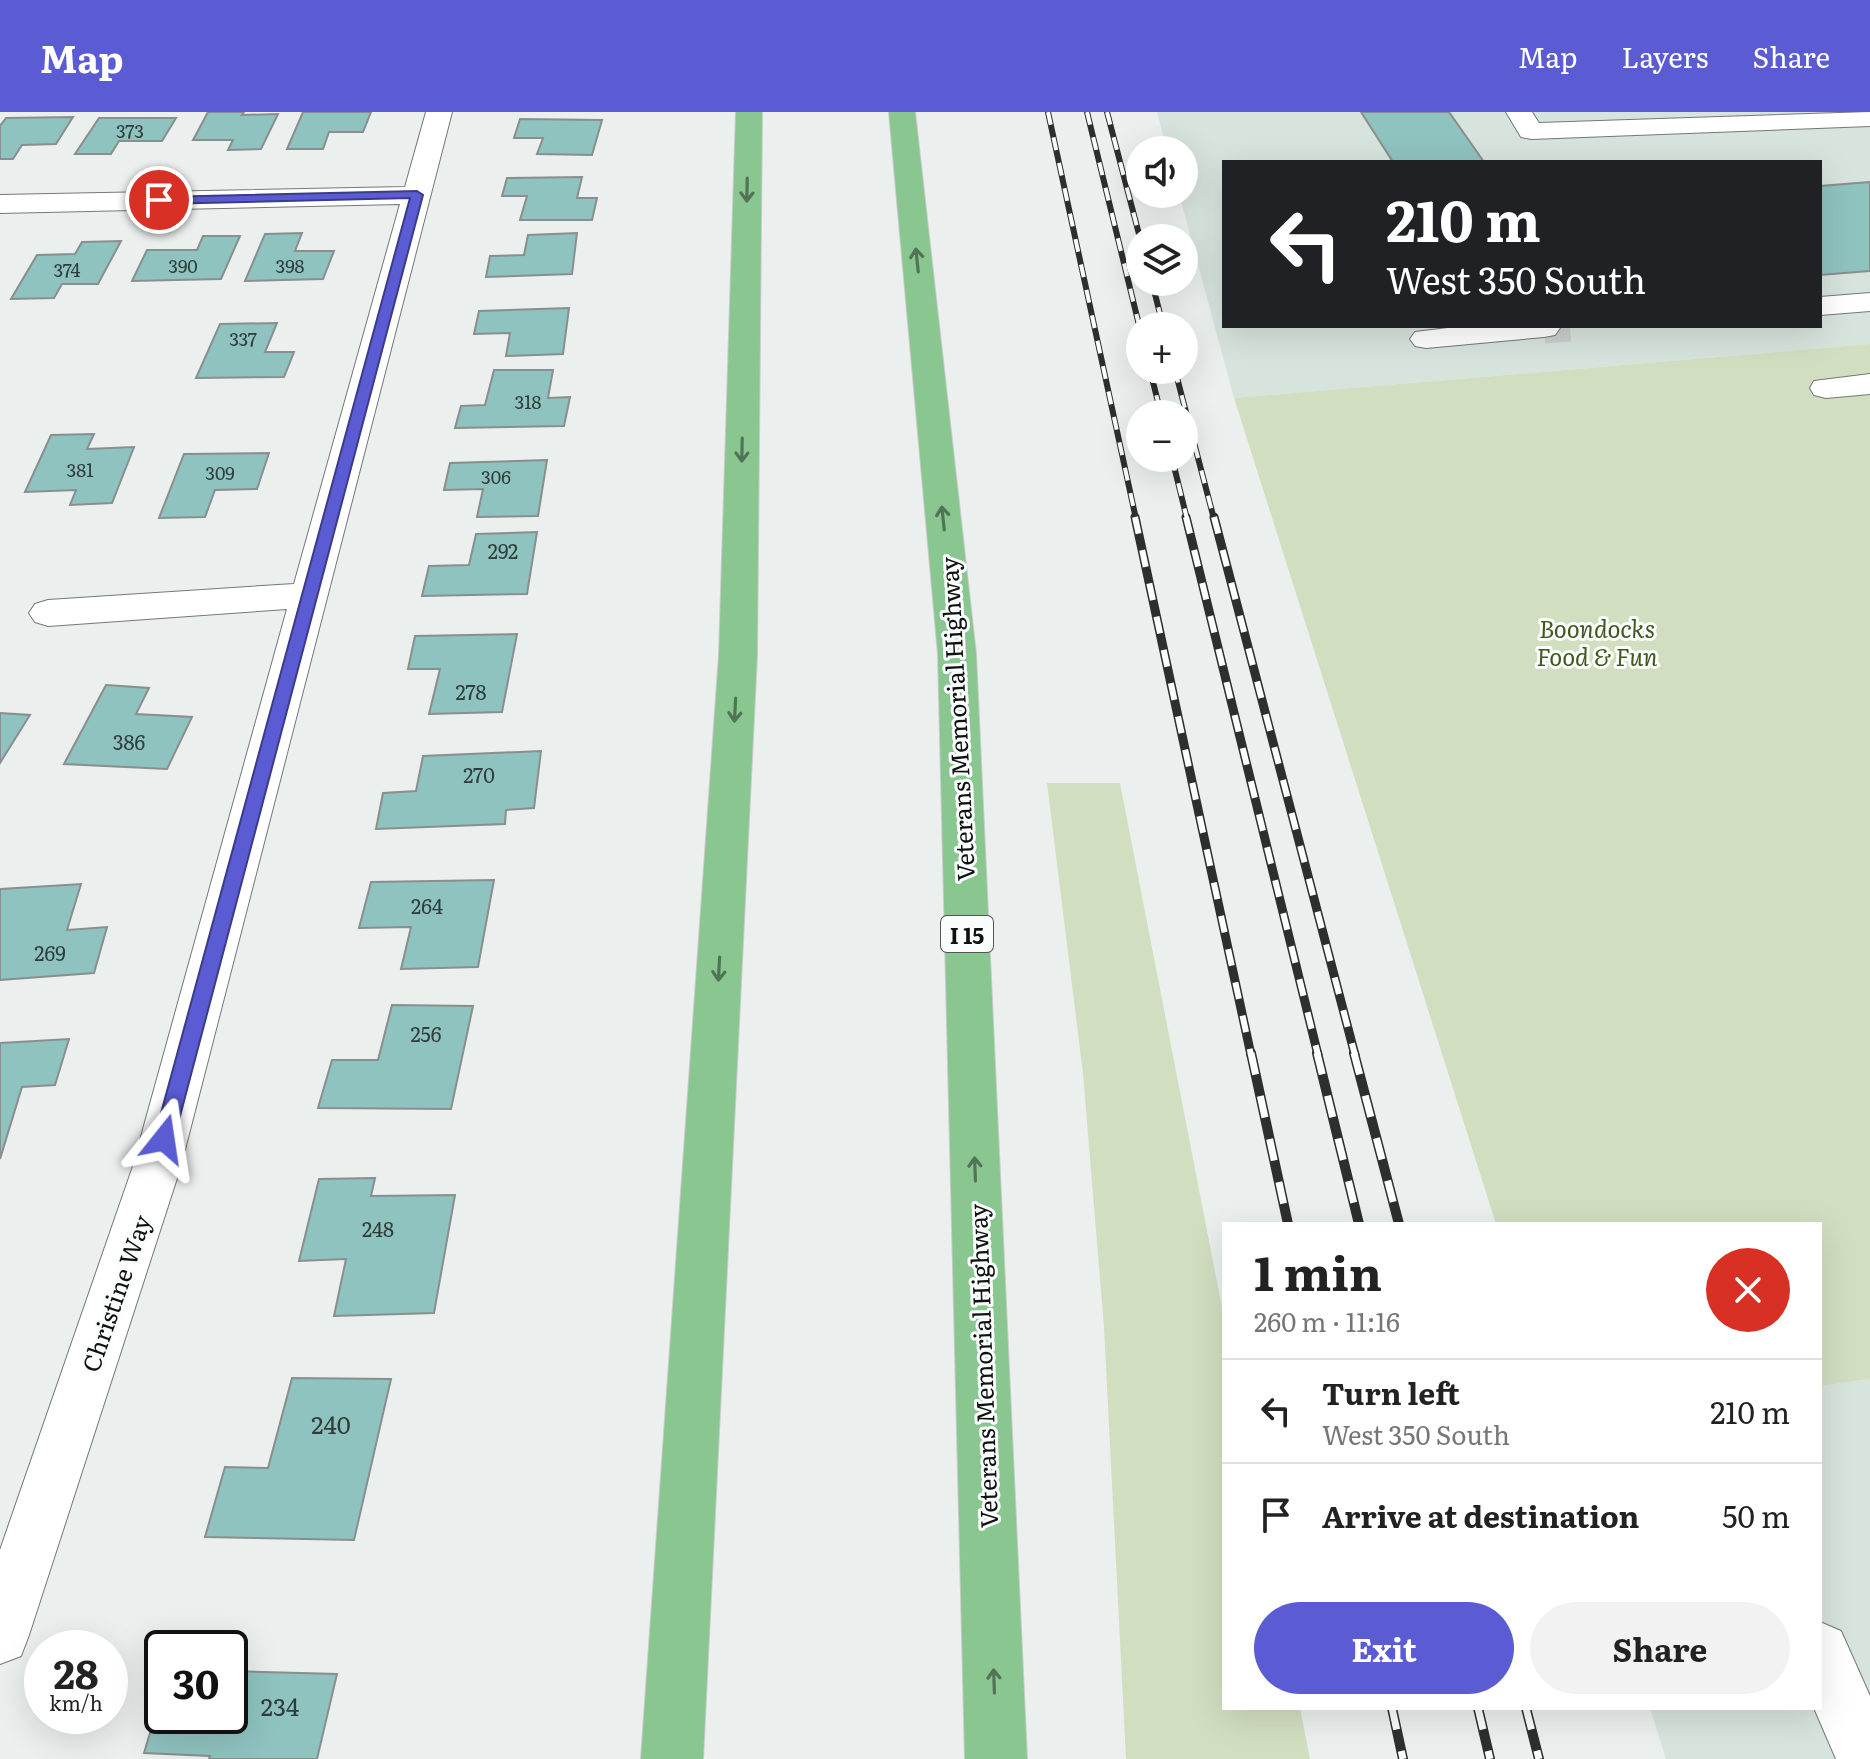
<!DOCTYPE html>
<meta charset="utf-8">
<style>
:root{--surface:#fff;--page:#f2f2f2;--text:#222;--muted:#767676;--line:#e0e0e0;--accent:#5b5cd3}
body{margin:0;font-family:Literata,serif;background:var(--page);color:var(--text);height:100vh;display:flex;flex-direction:column;font-size:30px;white-space:nowrap}
*{box-sizing:border-box;margin:0}
p{font-size:26px;color:var(--muted)}
.icon{flex:none;width:44px;height:44px;fill:none;stroke:currentColor;stroke-width:2;stroke-linecap:round;stroke-linejoin:round}
.map{position:relative;flex:1;overflow:hidden}
.side{position:absolute;left:1222px;top:1110px;width:600px;height:488px;display:flex;flex-direction:column;background:var(--surface);border-radius:0px;box-shadow:0 8px 32px #0002}
.side>*{flex:none}
.top-card{position:absolute;left:1222px;top:48px;width:600px;height:168px;border-radius:0px;box-shadow:0 8px 32px #0002;background:#202124;color:#fff;overflow:hidden}
.controls{position:absolute;left:1126px;top:24px;display:grid;gap:16px}
.controls a{display:grid;place-items:center;width:72px;height:72px;border-radius:50%;background:var(--surface);box-shadow:0 8px 32px #0002;font-size:40px}
.speed{position:absolute;left:24px;top:1518px;display:flex;gap:16px;font-size:40px;font-weight:700;text-align:center}
.speed>*{display:grid;place-content:center;width:104px;height:104px;border-radius:50%;background:var(--surface);box-shadow:0 8px 32px #0002;line-height:1}
.speed small{font-size:20px;font-weight:400}
.speed .limit{border:4px solid #111;border-radius:12px;background:#fff;color:#111}
.pin{position:absolute;display:grid;place-items:center;width:68px;height:68px;color:#fff;margin:-34px;border:4px solid #fff;border-radius:50%;box-shadow:0 2px 8px #0007}
.me{position:absolute;width:88px;margin:-44px;rotate:15deg;stroke-linejoin:round;filter:drop-shadow(0 0 6px #0008)}
.turn{display:flex;align-items:center;gap:28px;height:168px;padding:0 32px;font-size:36px}
.turn .icon{width:104px;height:104px;stroke-width:2.5}
.turn b{display:block;font-size:56px;line-height:68px}
.round{display:grid;place-items:center;flex:none;width:84px;height:84px;border-radius:42px;background:var(--page)}
.summary{display:flex;align-items:center;justify-content:space-between;height:136px;padding:0 32px}
h1{font-size:48px;font-weight:700;line-height:60px}
.action{display:flex;gap:16px;margin-top:auto;padding:16px 32px}
.action a{flex:1;height:92px;border-radius:48px;background:var(--accent);color:#fff;font-size:32px;font-weight:700;line-height:92px;text-align:center}
.action a+a{background:var(--page);color:var(--text)}
ul{padding:0;list-style:none}
li{display:flex;align-items:center;gap:24px;height:104px;padding:0 32px;border-top:2px solid var(--line)}
li div{flex:1}
li b{display:block;font-size:30px}
li em{font-style:normal}
header{display:flex;align-items:center;gap:48px;box-sizing:border-box;height:112px;padding:0 40px;background:var(--accent);color:#fff}
header strong{font-size:38px}
nav{display:flex;gap:44px;margin-inline-start:auto;font-size:28px}
.map>svg:first-child{display:block}
.built{fill:#d7e3dd;fill-rule:evenodd}
.green{fill:#d2dec0}
.building{fill:#8fc3bf;stroke:#898e8e;stroke-width:2}
.lines{fill:none;stroke-linecap:round;stroke-linejoin:round}
.minor-tunnel{stroke:#cacecd;stroke-width:31;stroke-dasharray:31 15;stroke-linecap:butt}
.minor-casing{stroke:#747876;stroke-width:2}
.highway-casing{stroke:#cacaca;stroke-width:2}
.minor{fill:#fff;fill-rule:evenodd}
.highway{fill:#89c690;fill-rule:evenodd}
.rail-far2-casing{stroke:#2d2e2e;stroke-width:6}
.rail-far1-casing{stroke:#2d2e2e;stroke-width:9}
.rail-casing{stroke:#2d2e2e;stroke-width:10}
.rail-far2{stroke:#f9fdfb;stroke-width:4;stroke-dasharray:13;stroke-linecap:butt}
.rail-far1{stroke:#f9fdfb;stroke-width:6;stroke-dasharray:17;stroke-linecap:butt}
.rail{stroke:#f9fdfb;stroke-width:7;stroke-dasharray:22;stroke-linecap:butt}
.oneway{stroke:#527456}
.route{fill:#5b5cd3;stroke:#3b3c89;stroke-width:2}
.labels{text-anchor:middle;dominant-baseline:central;stroke-width:6;stroke-linejoin:round;paint-order:stroke}
.far-number-label{font-size:18px;fill:#2f3d3c}
.number-label{font-size:20px;fill:#2f3d3c}
.shield{fill:#f9fdfb;stroke:#555756;stroke-width:2}
.shield-label{font-size:22px;font-weight:bold;fill:#0f1010}
.park-label{font-size:24px;font-style:italic;fill:#44571f;stroke:#f9fdfb}
.street-label{font-size:24px;fill:#0f1010;stroke:#f9fdfb}
.near-number-label{font-size:24px;fill:#2f3d3c}
</style>
<header>
<strong>Map</strong>
<nav><a>Map</a><a>Layers</a><a>Share</a></nav>
</header>
<div class="map">
<svg width="1870" height="1647" viewBox="0 0 1870 1647">
<rect width="100%" height="100%" fill="#ebf0ee"/>
<path class="built" d="M1157,0H1870V232L1234,286L1179,82H1184V38H1167ZM1224,50H1820V214H1224Z
M1870,1267V1647H1666L1650,1596H1820V1274Z"/>
<path class="green" d="M1870,232V1267L1820,1274V1112H1496L1234,286Z
M1047,671H1120L1224,1206V1596H1300L1310,1647H1126L1104,1215L1083,962Z"/>
<path class="building" d="M208,0H244L242,3L278,2L261,37L228,38L233,28H193Z
M303,0H371L363,20H329L323,37H287Z
M1361,0H1449L1484,50H1393Z
M73,5L56,32L22,33L13,47H0V14L6,6Z
M99,6H176L162,29H119L111,42H75Z
M520,7L602,8L592,43L537,42L543,26H514Z
M582,65L577,86H597L592,108H520L527,84H502L507,66Z
M1870,70V159L1820,163V74Z
M302,121L295,139H334L323,167L245,169L265,122Z
M577,121L572,162L486,165L490,144L524,143L528,123Z
M203,124H240L221,167L132,169L147,138H197Z
M121,129L98,172H62L54,186L11,187L37,143L75,142L82,130Z
M569,196L563,242L506,244L510,221L474,222L479,199Z
M277,211L265,240H294L284,265L196,266L220,212Z
M494,258H553L548,286L570,285L564,314L455,316L461,294L485,293Z
M94,322L87,337L134,335L112,391L70,393L76,378L25,380L51,323Z
M269,341L257,377L215,378L205,405L159,406L184,342Z
M547,348L538,404L477,405L483,377L444,378L450,351Z
M537,420L527,482L422,484L429,454L469,453L476,422Z
M517,522L502,600L429,602L440,557H408L415,524Z
M106,573L149,576L136,602L192,605L167,657L64,652Z
M0,601L30,603L0,651Z
M541,639L534,696L506,698L505,712L376,717L383,681L416,679L423,644Z
M494,768L478,855L401,857L411,815L359,816L371,770Z
M81,772L67,818L107,815L94,861L0,868V777Z
M392,893L473,894L451,997L318,996L332,948H378Z
M69,927L55,973L22,975L0,1047V931Z
M375,1066L371,1084L455,1083L434,1201L334,1204L346,1147L299,1149L319,1067Z
M292,1266L391,1267L354,1428L205,1425L225,1355L268,1356Z
M230,1559L337,1562L317,1647H209L210,1644L144,1641L162,1581V1604H230Z"/>
<g class="lines">
<path class="minor-tunnel" d="M1544,216L1570,214"/>
<defs>
<path id="minor" d="M426,0H452L180,1057L29,1523L21,1544L0,1552V1438L132,1057L287,497L48,514L35,510L29,501L35,492L48,488L294,472L400,92L0,101V83L405,75Z
M1506,0H1532L1539,11L1870,0V14L1531,27L1521,25Z
M1870,181V199L1820,203V185Z
M1464,214H1558L1560,216L1555,223L1544,225L1426,236L1415,234L1410,227L1415,220Z
M1870,262V282L1826,286L1814,283L1810,276L1814,269Z
M1820,1510L1841,1519L1870,1584V1647H1836L1814,1596H1820Z"/>
<path id="highway" d="M736,0H762L757,543L703,1647H641L719,543Z
M889,0H915L976,542L1027,1647H965L938,542Z"/>
</defs>
<use href="#minor" class="minor-casing"/>
<use href="#highway" class="highway-casing"/>
<use href="#minor" class="minor"/>
<use href="#highway" class="highway"/>
<defs>
<path id="rail-far2" d="M1048,0L1136,407
M1087,0L1140,217
M1107,0L1140,126
M1152,170L1163,214
M1150,258L1161,302
M1175,258L1214,407
M1172,346L1187,407"/>
<path id="rail-far1" d="M1135,405L1251,943
M1186,405L1318,943
M1214,405L1355,943"/>
<path id="rail" d="M1251,941L1288,1112
M1317,941L1359,1112
M1354,941L1399,1112
M1392,1596L1403,1647
M1478,1596L1490,1647
M1526,1596L1539,1647"/>
</defs>
<use href="#rail-far2" class="rail-far2-casing"/>
<use href="#rail-far1" class="rail-far1-casing"/>
<use href="#rail" class="rail-casing"/>
<use href="#rail-far2" class="rail-far2"/>
<use href="#rail-far1" class="rail-far1"/>
<use href="#rail" class="rail"/>
</g>
<defs><path id="oneway-shaft" d="M-6 0H5M1.5-3L5.5 0L1.5 3" fill="none" stroke-width="1.6" stroke-linecap="round" stroke-linejoin="round" transform="scale(2)"/></defs>
<g class="oneway">
<use href="#oneway-shaft" transform="translate(747 78) rotate(91)"/>
<use href="#oneway-shaft" transform="translate(917 148) rotate(-96)"/>
<use href="#oneway-shaft" transform="translate(742 338) rotate(91)"/>
<use href="#oneway-shaft" transform="translate(943 406) rotate(-96)"/>
<use href="#oneway-shaft" transform="translate(735 598) rotate(93)"/>
<use href="#oneway-shaft" transform="translate(719 857) rotate(93)"/>
<use href="#oneway-shaft" transform="translate(975 1057) rotate(-92)"/>
<use href="#oneway-shaft" transform="translate(994 1569) rotate(-92)"/>
</g>
<path class="route" d="M417,79L423,83L174,1027L171,1033L164,1035L157,1033L154,1027L410,86L159,92L153,88L159,85Z"/>
<g class="labels">
<g class="far-number-label">
<text x="130" y="18">373</text>
<text x="183" y="153">390</text>
<text x="290" y="153">398</text>
<text x="67" y="157">374</text>
<text x="243" y="226">337</text>
<text x="528" y="289">318</text>
<text x="80" y="357">381</text>
<text x="220" y="360">309</text>
<text x="496" y="364">306</text>
</g>
<g class="number-label">
<text x="503" y="438">292</text>
<text x="471" y="579">278</text>
<text x="129" y="629">386</text>
<text x="479" y="662">270</text>
<text x="427" y="793">264</text>
<text x="50" y="840">269</text>
<text x="426" y="921">256</text>
<text x="378" y="1116">248</text>
</g>
<rect class="shield" x="941" y="804" width="52" height="36" rx="6"/>
<g class="shield-label">
<text x="967" y="822">I 15</text>
</g>
<g class="park-label">
<text x="1597" y="515">Boondocks<tspan x="1597" dy="28">Food &amp; Fun</tspan></text>
</g>
<g class="street-label">
<text transform="translate(956 607) rotate(-93)">Veterans Memorial Highway</text>
<text transform="translate(115 1181) rotate(-71)">Christine Way</text>
<text transform="translate(982 1254) rotate(-92)">Veterans Memorial Highway</text>
</g>
<g class="near-number-label">
<text x="331" y="1311">240</text>
<text x="280" y="1593">234</text>
</g>
</g>
</svg>
<div class="controls">
<a><svg class="icon" aria-label="sound" viewBox="0 0 24 24"><path d="M4 9h4l5-4v14l-5-4H4zM17 9q2 3 0 6"/></svg></a>
<a><svg class="icon" aria-label="layers" viewBox="0 0 24 24"><path d="M12 4l9 5-9 5-9-5zM3 14l9 5 9-5"/></svg></a>
<a>+</a>
<a>−</a>
</div>
<div class="speed"><div>28<small>km/h</small></div><div class="limit">30</div></div>
<div class="pin" style="left:159px;top:88px;background:#d93025"><svg class="icon" aria-label="arrive" viewBox="0 0 24 24"><path d="M6 21V4h12l-3 4 3 4H6"/></svg></div>
<svg class="me" style="left:164px;top:1027px" viewBox="-20 -20 40 40"><path d="M0-17L14 15 0 8-14 15z" fill="#5b5cd3" stroke="#fff" stroke-width="4"/></svg>
<div class="top-card">
<div class="turn"><svg class="icon" aria-label="left" viewBox="0 0 24 24"><path d="M17 20v-9H6M10 6l-5 5 5 5"/></svg><div><b>210 m</b>West 350 South</div></div>
</div>
<section class="side">
<div class="summary"><div><h1>1 min</h1><p>260 m · 11:16</p></div><a class="round" style="background:#d93025;color:#fff"><svg class="icon" aria-label="close" viewBox="0 0 24 24"><path d="M6 6l12 12M18 6L6 18"/></svg></a></div>
<ul>
<li><svg class="icon" aria-label="left" viewBox="0 0 24 24"><path d="M17 20v-9H6M10 6l-5 5 5 5"/></svg><div><b>Turn left</b><p>West 350 South</p></div><em>210 m</em></li>
<li><svg class="icon" aria-label="arrive" viewBox="0 0 24 24"><path d="M6 21V4h12l-3 4 3 4H6"/></svg><div><b>Arrive at destination</b></div><em>50 m</em></li>
</ul>
<div class="action"><a>Exit</a><a>Share</a></div>
</section>
</div>
